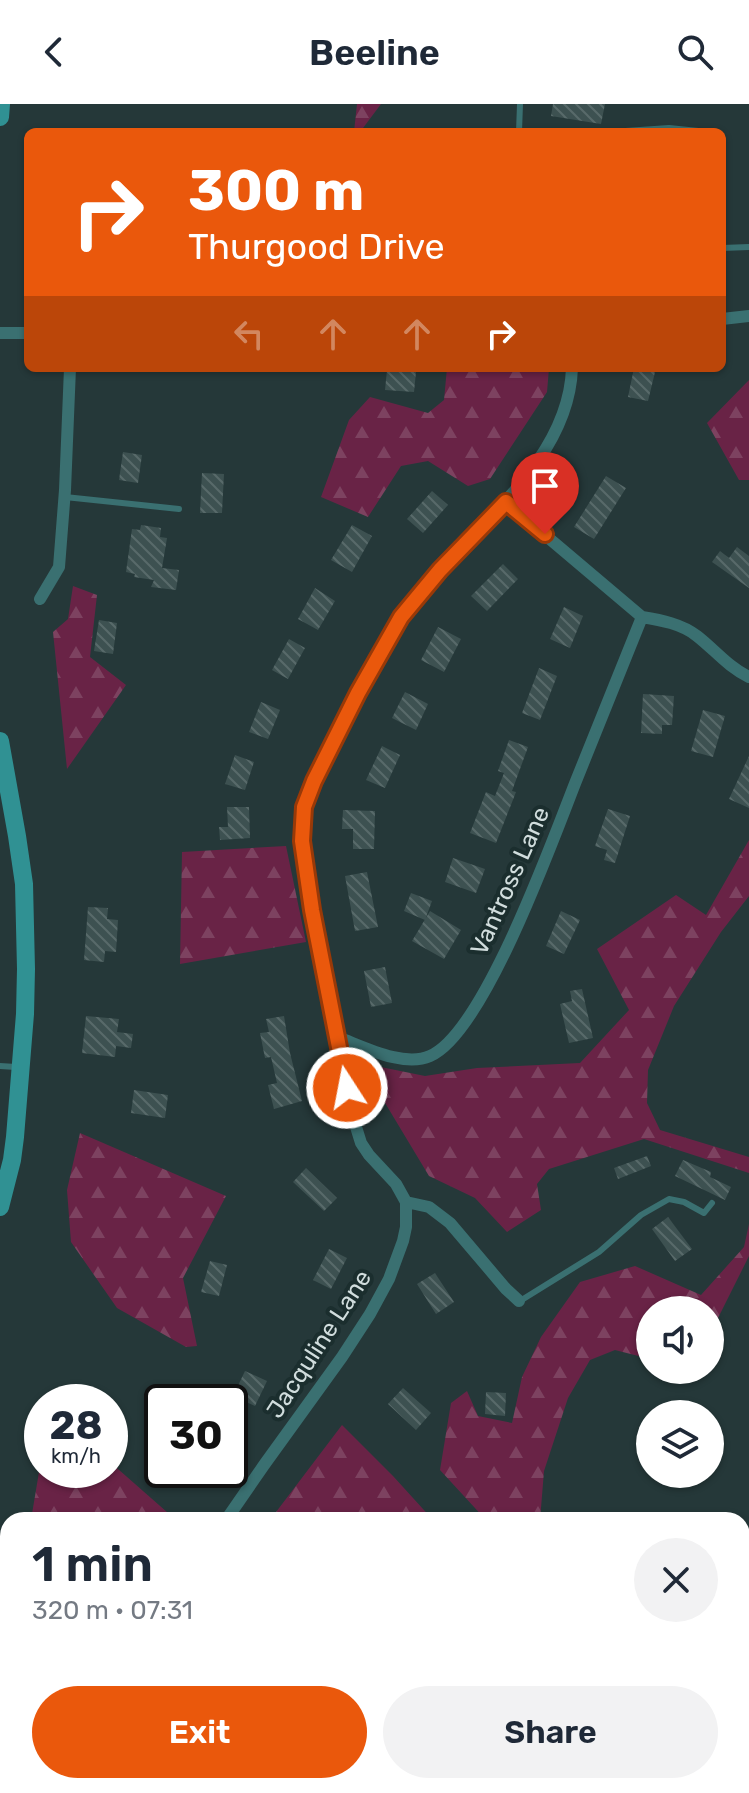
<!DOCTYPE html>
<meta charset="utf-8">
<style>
:root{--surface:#fff;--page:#f2f2f3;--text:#1f2937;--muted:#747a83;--accent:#ea580c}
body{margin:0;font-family:Rubik,sans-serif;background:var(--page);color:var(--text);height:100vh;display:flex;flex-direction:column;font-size:30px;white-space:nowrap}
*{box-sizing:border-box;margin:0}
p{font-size:26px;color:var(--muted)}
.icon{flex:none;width:44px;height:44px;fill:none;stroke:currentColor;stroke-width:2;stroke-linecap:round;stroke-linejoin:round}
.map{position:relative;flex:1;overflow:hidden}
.panel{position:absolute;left:0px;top:1408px;width:750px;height:282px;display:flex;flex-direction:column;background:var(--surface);border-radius:24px 24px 0 0;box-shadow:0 2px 6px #0004}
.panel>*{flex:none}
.banner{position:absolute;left:24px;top:24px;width:702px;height:244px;border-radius:12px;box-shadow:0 2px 6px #0004;background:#ea580c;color:#fff;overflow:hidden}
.tools{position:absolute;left:636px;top:1192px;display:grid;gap:16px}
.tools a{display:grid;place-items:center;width:88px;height:88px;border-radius:50%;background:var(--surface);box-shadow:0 2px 6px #0004;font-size:40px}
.speed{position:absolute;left:24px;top:1280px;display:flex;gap:16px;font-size:40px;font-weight:700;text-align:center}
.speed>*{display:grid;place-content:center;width:104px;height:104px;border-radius:50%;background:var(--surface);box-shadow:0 2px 6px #0004;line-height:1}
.speed small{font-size:20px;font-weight:400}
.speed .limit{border:4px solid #111;border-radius:12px;background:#fff;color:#111}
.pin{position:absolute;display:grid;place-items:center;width:68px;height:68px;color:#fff;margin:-82px -34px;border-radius:50% 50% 50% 0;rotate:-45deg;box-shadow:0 0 8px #0007}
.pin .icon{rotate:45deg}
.me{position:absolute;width:88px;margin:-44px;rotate:349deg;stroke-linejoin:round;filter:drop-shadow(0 0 6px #0008)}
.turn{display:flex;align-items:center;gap:28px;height:168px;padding:0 32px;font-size:36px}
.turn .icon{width:104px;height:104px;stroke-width:2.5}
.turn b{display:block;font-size:56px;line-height:68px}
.lanes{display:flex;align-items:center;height:76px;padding:0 32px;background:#0003;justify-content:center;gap:40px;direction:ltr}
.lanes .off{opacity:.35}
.round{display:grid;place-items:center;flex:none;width:84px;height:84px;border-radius:42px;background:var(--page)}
.summary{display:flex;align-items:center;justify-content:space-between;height:136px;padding:0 32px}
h1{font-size:48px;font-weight:600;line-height:60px}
.action{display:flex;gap:16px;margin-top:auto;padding:16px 32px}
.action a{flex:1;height:92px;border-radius:48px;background:var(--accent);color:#fff;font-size:32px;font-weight:600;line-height:92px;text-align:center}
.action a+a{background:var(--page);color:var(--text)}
header{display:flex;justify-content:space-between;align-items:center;height:104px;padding:0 32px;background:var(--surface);font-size:36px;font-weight:600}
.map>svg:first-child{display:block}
.forest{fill:url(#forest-firs)}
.building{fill:url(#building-back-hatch)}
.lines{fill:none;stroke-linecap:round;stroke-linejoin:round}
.lane{stroke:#3a7071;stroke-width:6}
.street{stroke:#3a7071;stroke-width:12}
.secondary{stroke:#309193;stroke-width:18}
.route-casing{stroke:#983908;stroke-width:20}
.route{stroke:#ea580c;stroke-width:14}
.labels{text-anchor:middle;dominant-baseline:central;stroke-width:8;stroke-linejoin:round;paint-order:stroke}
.street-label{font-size:24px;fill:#d1dddd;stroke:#1b2e2e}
</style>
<header><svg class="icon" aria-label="back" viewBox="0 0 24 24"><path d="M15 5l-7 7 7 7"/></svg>Beeline<svg class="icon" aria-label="search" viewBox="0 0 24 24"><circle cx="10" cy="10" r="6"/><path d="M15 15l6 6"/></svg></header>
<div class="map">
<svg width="749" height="1689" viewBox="0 0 749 1689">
<defs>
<pattern id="forest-firs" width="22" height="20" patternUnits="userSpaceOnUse" patternTransform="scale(2)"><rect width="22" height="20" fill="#692346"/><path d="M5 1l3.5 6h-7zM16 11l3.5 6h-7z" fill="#7d4260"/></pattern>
<pattern id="building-back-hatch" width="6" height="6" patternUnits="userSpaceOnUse" patternTransform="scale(2)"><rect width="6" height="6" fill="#3d5151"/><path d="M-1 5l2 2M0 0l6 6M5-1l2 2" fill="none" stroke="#586a6a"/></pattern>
</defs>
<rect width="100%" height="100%" fill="#253839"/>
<path class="forest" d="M357,0H381L360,28H354Z
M447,264H549L547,288L490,375L468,382L428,357L401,362L368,413L321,393L349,316L370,293L428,309L444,296Z
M749,276V376H739L707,319Z
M73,482L97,491L90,553L126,581L67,665L53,528L68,515Z
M749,736V792L721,828L674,902L648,966L647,999L660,1026L749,1053V1069L644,1035L549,1065L537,1080L541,1106L507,1128L475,1094L429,1072L361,959L425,972L477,964L580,959L629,906L597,845L676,791L706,811Z
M286,742L306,838L180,860L182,748Z
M80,1029L226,1092L183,1174L197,1242L186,1243L117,1204L71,1138L67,1086Z
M749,1120V1152L710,1230V1206H650V1255L615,1246L590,1256L568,1294L544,1367L540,1416H486L440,1366L451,1299L467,1287L478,1312L512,1319L522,1273L541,1233L580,1178L635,1162L701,1191L744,1143Z
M342,1321L393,1372L433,1416H270Z
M42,1350V1366H110V1358L176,1416H31Z
M246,1682H610L615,1689H244Z"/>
<path class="building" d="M553,0H605L601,20L551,12Z
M634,264H656L648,297L628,293Z
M387,266L416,268L414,288L385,286Z
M123,348L142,351L138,379L119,376Z
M202,369L224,370L222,409H200Z
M606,372L626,384L594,435L574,423Z
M432,387L448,401L423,429L407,415Z
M141,421L161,424L160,433L167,434L162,464L179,466L176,486L151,483L154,476L134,473L135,470L126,468L132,425L140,426Z
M352,421L372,432L352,468L331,456Z
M737,443L749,452V484L712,458L720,447L729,454Z
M503,460L518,475L487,507L471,492Z
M315,484L335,497L318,526L298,515Z
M564,503L583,512L570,544L550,535Z
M99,516L117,519L113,550L94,547Z
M438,523L461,535L444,568L421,556Z
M289,535L305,544L288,575L272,566Z
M539,564L557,572L540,616L522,609Z
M405,588L428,600L416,626L392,614Z
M643,590L674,592L672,621H662V630L641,629Z
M261,598L280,606L268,635L249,628Z
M703,606L725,612L713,653L691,647Z
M509,636L528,643L512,687L516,688L496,739L470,729L486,688L495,692L504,669L498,667Z
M382,642L400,651L385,684L366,676Z
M235,651L254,658L245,686L225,680Z
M749,652V704L729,695Z
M227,703H249L250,734L220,736L219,723H228Z
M608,705L630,712L615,759L604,756L607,746L595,742Z
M343,706L375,707L374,745H353V725H342Z
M453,754L485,765L476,789L445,778Z
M367,768L378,823L355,827L345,772Z
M411,789L432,797L425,816L404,807Z
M88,803L108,804L107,815L118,816L116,848L105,847L104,858L84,856Z
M430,807L461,826L444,855L412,837Z
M561,807L580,816L564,850L546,842Z
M385,863L392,899L371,903L364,867Z
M582,885L593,934L569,939L560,900L572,897L570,887Z
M86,912L119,915L117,928L133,930L131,944L116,942L115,953L82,949Z
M284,912L290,949L302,997L274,1005L268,981L277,979L271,953L265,954L260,929L269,928L266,915Z
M134,986L168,991L165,1014L131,1009Z
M647,1052L651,1062L618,1075L614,1064Z
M683,1056L711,1068L710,1073L731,1083L725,1096L675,1072Z
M306,1064L337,1094L324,1107L293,1078Z
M668,1113L692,1145L675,1157L652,1125Z
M329,1145L347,1154L331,1185L313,1176Z
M210,1157L227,1161L219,1192L201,1188Z
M435,1169L454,1198L436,1210L417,1180Z
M245,1267L267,1277L255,1302L233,1292Z
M403,1284L431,1309L416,1326L388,1300Z
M486,1288L506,1289L505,1312L485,1310Z"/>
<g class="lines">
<path class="lane" d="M519,28L520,0
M611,28L669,24L708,28
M722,144L749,143
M65,393L179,405
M0,962L16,963
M520,1197L599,1148L641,1111L669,1095L684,1098L704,1109L712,1099"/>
<path class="street" d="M722,215L749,212
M0,229H28
M506,398L642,513C661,516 682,520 697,532C715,546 728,563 749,573
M40,495L59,463L65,386L70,264
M337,933C362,942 403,964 430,952C484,929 553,735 576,677C598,622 620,568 642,513
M406,1098L429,1103L450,1119L506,1185L519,1197
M226,1416L264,1361L342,1253L370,1210L389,1175L403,1137L406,1123V1098L396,1080L369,1051L361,1039L352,1010C340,952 329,894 318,837C311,798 296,743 304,704C309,679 325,655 336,632C362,581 386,530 422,486C476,421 569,356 572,264
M108,1689L111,1682"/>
<path class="secondary" d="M0,13L1,0
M0,637L17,732L24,780L26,865L25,910L15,1033L12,1056L0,1103
M0,1654L8,1669
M15,1682L19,1689"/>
</g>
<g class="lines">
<defs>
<path id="route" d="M347,984L312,806L302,737L304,703L314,677L358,589L401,513L440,466L506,398L545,430"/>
</defs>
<use href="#route" class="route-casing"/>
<use href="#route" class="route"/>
</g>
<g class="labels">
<g class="street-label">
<text transform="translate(510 777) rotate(-66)">Vantross Lane</text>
<text transform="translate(319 1240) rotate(-57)">Jacquline Lane</text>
</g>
</g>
</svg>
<div class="tools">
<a><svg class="icon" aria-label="sound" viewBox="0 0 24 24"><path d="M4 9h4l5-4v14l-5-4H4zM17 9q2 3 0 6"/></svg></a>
<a><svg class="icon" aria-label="layers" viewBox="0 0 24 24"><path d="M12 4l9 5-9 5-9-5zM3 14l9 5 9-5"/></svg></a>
</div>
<div class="speed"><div>28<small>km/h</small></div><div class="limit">30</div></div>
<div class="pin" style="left:545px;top:430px;background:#d93025"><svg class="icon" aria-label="arrive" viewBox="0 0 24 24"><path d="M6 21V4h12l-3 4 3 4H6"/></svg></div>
<svg class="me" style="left:347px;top:984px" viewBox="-20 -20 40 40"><circle r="17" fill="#ea580c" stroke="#fff" stroke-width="3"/><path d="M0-11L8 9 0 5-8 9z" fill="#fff"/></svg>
<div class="banner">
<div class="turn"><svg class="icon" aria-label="right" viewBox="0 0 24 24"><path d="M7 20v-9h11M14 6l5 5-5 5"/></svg><div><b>300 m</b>Thurgood Drive</div></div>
<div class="lanes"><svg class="icon off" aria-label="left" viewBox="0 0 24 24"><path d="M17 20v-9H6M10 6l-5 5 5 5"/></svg><svg class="icon off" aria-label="ahead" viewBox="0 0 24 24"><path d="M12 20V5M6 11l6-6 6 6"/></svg><svg class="icon off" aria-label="ahead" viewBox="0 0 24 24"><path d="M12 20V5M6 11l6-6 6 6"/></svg><svg class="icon" aria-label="right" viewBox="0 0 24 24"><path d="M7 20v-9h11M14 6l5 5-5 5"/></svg></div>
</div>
<section class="panel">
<div class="summary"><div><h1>1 min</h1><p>320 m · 07:31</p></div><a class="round"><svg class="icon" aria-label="close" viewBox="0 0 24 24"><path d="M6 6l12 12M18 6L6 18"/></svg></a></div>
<div class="action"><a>Exit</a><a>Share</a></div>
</section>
</div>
